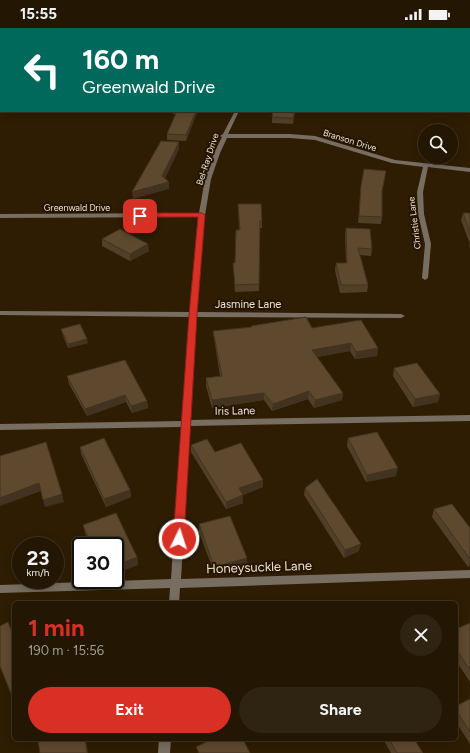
<!DOCTYPE html>
<meta charset="utf-8">
<style>
:root{--surface:#231602;--page:#2f2311;--text:#f1f3f6;--muted:#a39f99;--line:#403524;--accent:#d93025}
body{margin:0;font-family:Figtree,sans-serif;background:var(--page);color:var(--text);height:100vh;display:flex;flex-direction:column;font-size:15px;white-space:nowrap}
*{box-sizing:border-box;margin:0}
p{font-size:13px;color:var(--muted)}
.icon{flex:none;width:22px;height:22px;fill:none;stroke:currentColor;stroke-width:2;stroke-linecap:round;stroke-linejoin:round}
.map{position:relative;flex:1;overflow:hidden}
.side{position:absolute;left:12px;top:573px;width:446px;height:140px;display:flex;flex-direction:column;background:var(--surface);border-radius:6px;box-shadow:0 2px 10px #0003,0 0 0 1px var(--line)}
.side>*{flex:none}
.top-card{position:absolute;left:0px;top:0px;width:470px;height:84px;box-shadow:0 2px 10px #0003,0 0 0 1px var(--line);background:#00695c;color:#fff;overflow:hidden}
.controls{position:absolute;left:418px;top:96px;display:grid;gap:8px}
.controls a{display:grid;place-items:center;width:40px;height:40px;border-radius:50%;background:var(--surface);box-shadow:0 2px 10px #0003,0 0 0 1px var(--line);font-size:20px}
.speed{position:absolute;left:12px;top:509px;display:flex;gap:8px;font-size:20px;font-weight:700;text-align:center}
.speed>*{display:grid;place-content:center;width:52px;height:52px;border-radius:50%;background:var(--surface);box-shadow:0 2px 10px #0003,0 0 0 1px var(--line);line-height:1}
.speed small{font-size:10px;font-weight:400}
.speed .limit{border:2px solid #111;border-radius:6px;background:#fff;color:#111}
.pin{position:absolute;display:grid;place-items:center;width:34px;height:34px;color:#fff;margin:-17px;border-radius:8px;box-shadow:0 2px 6px #0006}
.me{position:absolute;width:44px;margin:-22px;rotate:4deg;stroke-linejoin:round;filter:drop-shadow(0 0 3px #0008)}
.turn{display:flex;align-items:center;gap:14px;height:84px;padding:0 16px;font-size:18px}
.turn .icon{width:52px;height:52px;stroke-width:2.5}
.turn b{display:block;font-size:28px;line-height:34px}
.round{display:grid;place-items:center;flex:none;width:42px;height:42px;border-radius:21px;background:var(--page)}
.head{display:flex;align-items:center;justify-content:space-between;height:68px;padding:0 16px}
h1{font-size:24px;font-weight:700;line-height:30px;color:var(--accent)}
.button{display:flex;gap:8px;margin-top:auto;padding:8px 16px}
.button a{flex:1;height:46px;border-radius:24px;background:var(--accent);color:#fff;font-size:16px;font-weight:700;line-height:46px;text-align:center}
.button a+a{background:var(--page);color:var(--text)}
.status{display:flex;justify-content:space-between;align-items:center;height:28px;padding:0 20px;background:var(--surface);direction:ltr}
.status svg{height:11px;fill:currentColor}
.map>svg:first-child{display:block}
.lines{fill:none;stroke-linecap:round;stroke-linejoin:round}
.street{fill:#776d61;fill-rule:evenodd}
.wall{fill:#513f28}
.shaded-wall{fill:#423321}
.building{fill:#5e492f;stroke:#423321}
.route{fill:#d93025;stroke:#8d1f18}
.labels{text-anchor:middle;dominant-baseline:central;stroke-width:4;stroke-linejoin:round;paint-order:stroke}
.far-street-label{font-size:9px;fill:#f0e4d5;stroke:#251400}
.street-label{font-size:11px;fill:#f0e4d5;stroke:#251400}
.near-street-label{font-size:13px;fill:#f0e4d5;stroke:#251400}
</style>
<div class="status"><b>15:55</b><svg viewBox="0 0 49 12"><path d="M0 12V9h3v3zM5 12V6h3v6zM10 12V3h3v9zM15 12V0h3v12zM26 1h20v11H26zM47 4h2v5h-2z"/></svg></div>
<div class="map">
<svg width="470" height="725" viewBox="0 0 470 725">
<rect width="100%" height="100%" fill="#2f1d03"/>
<g class="lines">
<path class="street" d="M235,83H239L228,106H290L315,108L395,132L470,140V144L428,139L423,164L424,186L431,216L428,250L425,252L422,250L425,216L418,186L417,164L423,139L392,135L315,112L290,110H227L220,125L211,151L205,187L197,284L401,286L405,288L401,290L196,289L190,392L470,387V393L190,398L181,551L470,542V550L180,560L179,575H169L170,560L0,565V557L171,551L181,399L0,402V396L182,393L189,289L0,287V283L190,284L199,189L0,190V186L199,185L205,151L214,125L222,109L220,108L223,106Z
M159,711H171L170,725H158Z"/>
</g>
<path class="wall" d="M0,0H290V1H1V47H0Z
M469,3H470V39H469Z
M173,83H199L196,87L186,113L167,112V106L176,86H173Z
M295,83L293,96L272,95V89Z
M361,158L382,164V189L381,196L358,195Z
M238,176L262,193V200H260L259,263L235,264L233,235H235L239,202Z
M463,185H470V220L469,218L470,216L461,192Z
M346,200L372,221L371,228L360,227L368,257L367,264L340,265L335,242L336,235H346L345,207Z
M102,211L149,223L130,233L102,218Z
M251,298L312,300L378,320L377,328L355,331L350,323L317,329L343,365L342,372L314,380L308,371L272,383L264,372L212,380L206,358V350L220,348L214,310L213,303L251,300Z
M61,301L88,315L68,320L62,305Z
M394,340L440,366L438,374L413,379L393,348Z
M67,348L147,373L148,380L132,385L126,374L87,388L69,356Z
M348,410L396,448L366,454L347,418Z
M191,417L215,424L263,459L243,467V475L226,481L191,424Z
M80,419L130,462L131,469L106,479L81,426Z
M305,460L359,523L344,530L304,467Z
M434,481L470,500V538L468,539L432,489Z
M199,496L247,530V538L215,547L199,504Z
M83,497L137,529L138,537L115,518H90L85,505Z
M470,595V654L456,633V601Z
M470,671V716L456,694V678Z
M383,711H414L423,725H391Z"/>
<path class="shaded-wall" d="M269,0H290V1H260Z
M196,83H199L196,87L186,113V107Z
M295,83L293,96V90Z
M179,114V121L163,155L162,148Z
M169,154V161L133,171L132,164Z
M148,216L149,223L130,233V226Z
M87,311L88,315L68,320V316Z
M351,315L350,323L311,330L312,322Z
M378,320L377,328L355,331L356,324Z
M309,363L308,371L272,383L273,376Z
M264,365V372L212,380V372Z
M343,365L342,372L314,380L315,372Z
M440,366L438,374L413,379L415,371Z
M125,367L126,374L87,388L85,381Z
M147,373L148,380L132,385L131,378Z
M398,440L396,448L366,454L367,447Z
M263,452V459L239,468V460Z
M39,455L41,463L0,478V470Z
M130,462L131,469L106,479L104,471Z
M62,466L64,474L45,479L43,472Z
M243,467V475L226,481V474Z
M361,516L359,523L344,530L345,522Z
M137,529L138,537L115,546V538Z
M247,530V538L215,547L214,539Z
M470,532V538L468,539Z
M85,711H86L88,725H87Z"/>
<path class="building" d="M0,0H269L260,1H1V21H0Z
M424,0H455L460,1H423Z
M469,3H470V14H469Z
M469,18H470V34H469Z
M0,25H1V42H0Z
M177,83H196L186,107L167,106Z
M273,83H295L293,90L272,89Z
M161,113L179,114L162,148L169,154L132,164Z
M364,141L386,143L382,163V189L359,188L361,158Z
M238,176H261L262,193H260L259,256L235,257L233,235H235L236,202H240Z
M463,185H470V204Z
M346,200L370,201L372,221L358,220L368,257H341L336,235H347Z
M120,201L148,216L130,226L102,211Z
M306,289L312,300L361,292L378,320L356,324L351,315L312,322L343,365L315,372L309,363L273,376L264,365L212,372L206,350L222,348L213,303L252,299L251,298Z
M80,296L87,311L68,316L61,301Z
M125,332L147,373L131,378L125,367L85,381L67,348Z
M417,335L440,366L415,371L394,340Z
M377,404L398,440L367,447L348,410Z
M104,410L130,462L104,471L80,419Z
M207,411L215,424L241,415L263,452L239,460L243,467L226,474L191,417Z
M46,414L62,466L43,472L39,455L0,470V428Z
M317,451L361,516L345,522L305,460Z
M452,476L470,500V531L434,481Z
M116,485L137,529L115,538V518H92L83,497Z
M230,488L247,530L214,539L199,496Z
M8,594L14,609V673L0,638V598Z
M470,595V642L456,621V601Z
M470,671V704L456,682V678Z
M46,711H85L87,725H40L38,713Z
M212,711H243L250,725H199L196,719Z
M389,711H414L423,725H397Z"/>
<path class="route" d="M140,185H202L205,187L197,287L184,511L183,515H175L173,511L189,287L198,189H137V186Z"/>
<g class="labels">
<g class="far-street-label">
<text transform="translate(350 112) rotate(17)">Branson Drive</text>
<text transform="translate(207 131) rotate(-72)">Bel-Ray Drive</text>
<text x="77" y="179">Greenwald Drive</text>
<text transform="translate(414 195) rotate(-97)">Christie Lane</text>
</g>
<g class="street-label">
<text x="248" y="276">Jasmine Lane</text>
<text transform="translate(235 383) rotate(-1)">Iris Lane</text>
</g>
<g class="near-street-label">
<text transform="translate(259 539) rotate(-2)">Honeysuckle Lane</text>
</g>
</g>
</svg>
<div class="controls">
<a><svg class="icon" aria-label="search" viewBox="0 0 24 24"><circle cx="10" cy="10" r="6"/><path d="M15 15l6 6"/></svg></a>
</div>
<div class="speed"><div>23<small>km/h</small></div><div class="limit">30</div></div>
<div class="pin" style="left:140px;top:188px;background:#d93025"><svg class="icon" aria-label="arrive" viewBox="0 0 24 24"><path d="M6 21V4h12l-3 4 3 4H6"/></svg></div>
<svg class="me" style="left:179px;top:511px" viewBox="-20 -20 40 40"><circle r="17" fill="#d93025" stroke="#fff" stroke-width="3"/><path d="M0-11L8 9 0 5-8 9z" fill="#fff"/></svg>
<div class="top-card">
<div class="turn"><svg class="icon" aria-label="left" viewBox="0 0 24 24"><path d="M17 20v-9H6M10 6l-5 5 5 5"/></svg><div><b>160 m</b>Greenwald Drive</div></div>
</div>
<section class="side">
<div class="head"><div><h1>1 min</h1><p>190 m · 15:56</p></div><a class="round"><svg class="icon" aria-label="close" viewBox="0 0 24 24"><path d="M6 6l12 12M18 6L6 18"/></svg></a></div>
<div class="button"><a>Exit</a><a>Share</a></div>
</section>
</div>
